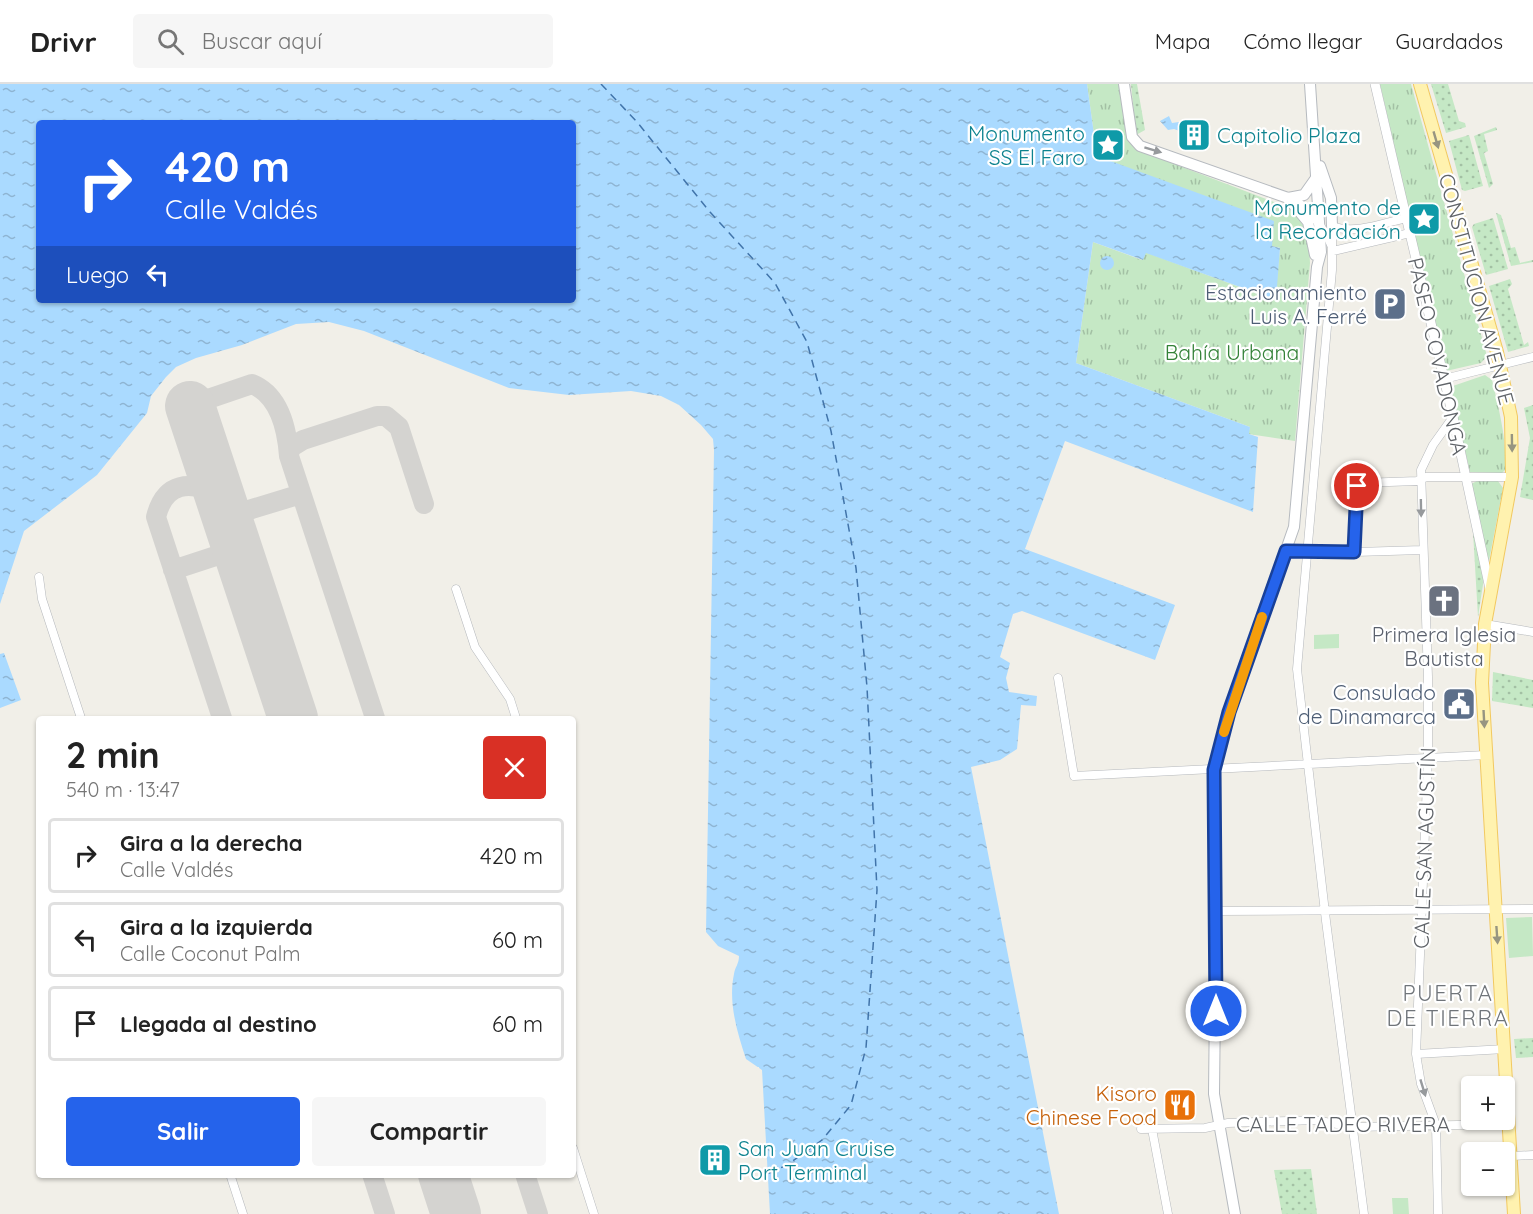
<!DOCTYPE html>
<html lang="es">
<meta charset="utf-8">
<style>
:root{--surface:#fff;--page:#f6f6f6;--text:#222;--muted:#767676;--line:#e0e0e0;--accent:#2563eb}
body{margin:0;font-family:Quicksand,sans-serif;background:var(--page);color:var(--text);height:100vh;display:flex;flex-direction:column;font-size:22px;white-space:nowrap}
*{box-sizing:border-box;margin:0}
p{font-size:20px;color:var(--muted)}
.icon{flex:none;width:33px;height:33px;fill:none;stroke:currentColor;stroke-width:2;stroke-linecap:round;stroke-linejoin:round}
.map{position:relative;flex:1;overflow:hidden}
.side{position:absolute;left:36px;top:632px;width:540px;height:462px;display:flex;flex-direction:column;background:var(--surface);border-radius:6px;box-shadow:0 2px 4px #0004}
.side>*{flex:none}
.banner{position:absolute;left:36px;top:36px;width:540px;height:183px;border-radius:6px;box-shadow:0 2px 4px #0004;background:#2563eb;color:#fff;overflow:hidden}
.controls{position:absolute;left:1461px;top:992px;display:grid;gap:12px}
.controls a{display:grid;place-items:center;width:54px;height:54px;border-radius:6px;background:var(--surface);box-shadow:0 2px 4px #0004;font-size:30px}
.pin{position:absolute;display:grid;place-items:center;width:51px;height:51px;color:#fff;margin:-26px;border:3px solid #fff;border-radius:50%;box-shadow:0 2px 6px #0007}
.me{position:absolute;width:66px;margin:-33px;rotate:0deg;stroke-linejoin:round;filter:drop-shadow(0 0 4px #0008)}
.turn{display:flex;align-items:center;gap:21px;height:126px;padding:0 30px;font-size:27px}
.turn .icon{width:78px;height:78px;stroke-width:2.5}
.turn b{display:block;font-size:42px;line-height:51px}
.then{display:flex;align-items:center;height:57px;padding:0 30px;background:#0003;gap:12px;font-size:22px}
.round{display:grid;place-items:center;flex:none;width:63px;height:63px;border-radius:6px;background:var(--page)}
.summary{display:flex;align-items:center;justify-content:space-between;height:102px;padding:0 30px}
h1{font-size:36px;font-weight:800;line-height:45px}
.cta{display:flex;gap:12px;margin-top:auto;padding:12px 30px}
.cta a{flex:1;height:69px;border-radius:6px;background:var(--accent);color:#fff;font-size:24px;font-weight:800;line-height:69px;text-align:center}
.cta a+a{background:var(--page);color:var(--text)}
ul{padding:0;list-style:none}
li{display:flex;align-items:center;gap:18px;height:75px;margin:0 12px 9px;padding:0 18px;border:3px solid var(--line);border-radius:6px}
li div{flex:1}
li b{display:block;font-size:22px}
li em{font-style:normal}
header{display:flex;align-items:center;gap:36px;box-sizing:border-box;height:84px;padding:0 30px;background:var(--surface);border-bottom:2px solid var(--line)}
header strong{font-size:28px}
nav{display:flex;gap:33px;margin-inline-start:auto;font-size:21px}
.search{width:420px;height:54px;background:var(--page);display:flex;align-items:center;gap:15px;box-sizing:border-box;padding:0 21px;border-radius:6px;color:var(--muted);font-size:22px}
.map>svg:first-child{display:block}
.grass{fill:url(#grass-dots)}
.park{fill:url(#park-tufts)}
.pitch{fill:#c5e8c5}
.water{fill:url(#water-ripples);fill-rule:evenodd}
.pier{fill:#f1efe8}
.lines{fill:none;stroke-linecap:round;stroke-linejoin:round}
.ferry{stroke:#4174aa;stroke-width:1.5;stroke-dasharray:8 6;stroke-linecap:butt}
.taxiway{stroke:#d4d3d0;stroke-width:20}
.runway{stroke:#d4d3d0;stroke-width:50}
.minor-casing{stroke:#b5b8bc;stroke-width:9}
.tertiary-casing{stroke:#b5b8bc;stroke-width:10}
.secondary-casing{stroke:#b6babf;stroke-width:12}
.primary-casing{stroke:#f2c960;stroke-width:14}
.minor{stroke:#fff;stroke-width:8}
.tertiary{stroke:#fff;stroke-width:9}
.secondary{stroke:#fff;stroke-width:10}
.primary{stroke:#fff2af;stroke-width:12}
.oneway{fill:#979581}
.oneway2{fill:#979a9d}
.route-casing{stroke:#184099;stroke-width:15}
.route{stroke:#2563eb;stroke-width:10}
.slow{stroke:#f59e0b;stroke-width:10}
.labels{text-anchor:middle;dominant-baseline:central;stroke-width:4.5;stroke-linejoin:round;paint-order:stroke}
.culture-label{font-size:21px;fill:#0d838f;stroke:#fff;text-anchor:end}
.street-label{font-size:21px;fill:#5f6368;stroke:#fff}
.service-label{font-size:21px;fill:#4e5e75;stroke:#fff;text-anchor:end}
.park-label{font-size:21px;fill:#348238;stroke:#fff}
.worship-label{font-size:21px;fill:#5b616d;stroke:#fff}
.food-label{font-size:21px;fill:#c56008;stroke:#fff;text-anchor:end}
.neighbourhood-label{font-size:22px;letter-spacing:1.5px;fill:#70757a;stroke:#fff}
</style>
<header>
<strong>Drivr</strong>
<div class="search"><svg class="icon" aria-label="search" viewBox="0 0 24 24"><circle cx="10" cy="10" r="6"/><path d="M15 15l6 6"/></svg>Buscar aquí</div>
<nav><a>Mapa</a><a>Cómo llegar</a><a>Guardados</a></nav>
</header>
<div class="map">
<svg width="1533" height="1130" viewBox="0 0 1533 1130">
<defs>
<pattern id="grass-dots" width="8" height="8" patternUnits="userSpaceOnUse" patternTransform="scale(1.5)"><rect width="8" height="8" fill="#c5e8c5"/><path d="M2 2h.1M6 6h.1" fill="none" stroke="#a3c0a4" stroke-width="1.8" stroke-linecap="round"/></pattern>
<pattern id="park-tufts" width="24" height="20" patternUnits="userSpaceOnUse" patternTransform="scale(1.5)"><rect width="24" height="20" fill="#c5e8c5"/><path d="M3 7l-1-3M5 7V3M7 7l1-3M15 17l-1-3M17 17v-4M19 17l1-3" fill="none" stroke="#a3c0a4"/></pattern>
<pattern id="water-ripples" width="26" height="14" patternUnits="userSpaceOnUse" patternTransform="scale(1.5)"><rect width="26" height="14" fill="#aadaff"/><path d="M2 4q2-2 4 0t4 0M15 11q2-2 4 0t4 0" fill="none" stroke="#8eb4d2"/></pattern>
</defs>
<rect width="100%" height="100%" fill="#f1efe8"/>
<path class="grass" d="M1131,0H1137L1145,46L1136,51Z
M1431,0H1448L1459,37L1465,39L1466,43L1446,49Z
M1496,43L1497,46L1484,50L1488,67L1484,69L1493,100L1489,104L1474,52Z
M1469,51L1483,102L1465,107L1462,106L1449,57Z
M1496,129L1501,131L1511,164L1515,163L1520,179L1533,176V178L1511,182Z
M1493,134L1508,185L1486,191L1472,143L1474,140Z
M1510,195L1512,200L1508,205L1524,261L1528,258L1529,262L1508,268L1489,202Z
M1533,321V416L1520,413L1530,354L1524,324Z
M1473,448L1484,494L1478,533Z
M1493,588L1533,596V624L1492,617Z
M1533,954V973L1516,974L1514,955Z
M1311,1085L1317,1130H1282L1274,1086Z"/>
<path class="park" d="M1087,0H1120L1127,53L1135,65L1287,123C1307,137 1309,157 1310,179L1295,357L1248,350L1250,343L1076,279L1093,158L1142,176L1145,168L1275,216L1280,164L1272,162L1130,85L1097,72Z
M1380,0H1411L1487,272L1481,279L1446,287Z
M1485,291L1492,296C1499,326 1507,355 1505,386L1502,389L1470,388L1450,303Z
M1477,397H1498L1503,404L1488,482L1471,400Z"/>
<path class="pitch" d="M1339,550V564L1314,565V551Z
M1532,833L1533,872L1509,874L1506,834Z
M1392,1114H1408L1409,1130H1393Z"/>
<path class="water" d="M0,0H1087L1097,72L1274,137L1272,162L1280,164L1276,216L1146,169L1143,176L1093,158L1076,279L1250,343L1249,350L1258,353L1253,428L1065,357L1025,465L1175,521L1155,576L1022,527L1013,530L1000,573L1010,579L1006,594L1009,608L1037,612L1036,622L1021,621L1017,665L1000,676L971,683L1059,1130H770L762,986L746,975C737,948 728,918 734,890C735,883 739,880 739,872L718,862L706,848L714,366L713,355L701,341L679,321L661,312L631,307L569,311L509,304L364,247L329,238L296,240L242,261L196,274L176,283L166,293L151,312L147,329L97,391L24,447L0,520ZM39,39H573V216H39Z
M1169,32L1172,39L1179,38L1196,46L1189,50L1174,45L1168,46L1160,37Z
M1100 179a7 7 0 1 1 14 0a7 7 0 1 1-14 0Z
M4,569L21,616L0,624V570Z"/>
<path class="pier" d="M749,983H759L769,1130H767L758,987Z"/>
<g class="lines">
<path class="ferry" d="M601,0L637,38L710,128L775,199L807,258L831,347L856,484L867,603L877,806L866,964L851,1021L822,1056L787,1081L767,1090"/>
<path class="taxiway" d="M197,342L200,323L208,315L252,300C279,311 287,345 289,372L375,634
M289,372L290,364L303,356L377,332H386L399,343L424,420
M219,410C190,397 165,397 156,433L222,634
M226,433L301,410
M173,486L237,465
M372,1090L385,1130
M525,1090L538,1130"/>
<path class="runway" d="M190,322L293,634
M443,1090L456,1130"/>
<defs>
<path id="minor" d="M1292,115C1308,122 1325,146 1332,163
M1333,167L1410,149
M1444,295L1533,273
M1286,467L1323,469L1422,466
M1354,468L1357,402L1361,399L1417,397L1426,393H1512
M39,493L42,515L81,634
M456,505L475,563L510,615L516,634
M1485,540L1533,548
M1058,594L1074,692L1486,671
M1216,827L1533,825
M1416,970L1505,965
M1141,1045L1205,1044L1228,1039L1289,1037L1314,1036L1354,1043L1510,1040
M1152,1045L1168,1130
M573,1064L594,1130
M1512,1072L1533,1071
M230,1090L243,1130
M1364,1130L1326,837L1297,585L1332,186V142C1354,151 1384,139 1406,134
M1438,1130L1436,1041L1421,1000L1416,970L1428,673V593L1421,386L1433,361L1453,333"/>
<path id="tertiary" d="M1375,0L1453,333L1490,505"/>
<path id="secondary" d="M1124,0L1132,53L1140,62L1288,114L1308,138L1315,171
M1320,82L1331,114L1332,142
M1288,114L1304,111L1316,94
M1235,1130L1214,1010L1216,827L1214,685L1229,628L1294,443L1317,183L1321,168L1310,0"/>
<path id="primary" d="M1420,0L1497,268L1511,333L1512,393L1485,540L1482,599L1514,1130"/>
</defs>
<use href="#minor" class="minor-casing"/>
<use href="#tertiary" class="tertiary-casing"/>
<use href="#secondary" class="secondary-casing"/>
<use href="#primary" class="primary-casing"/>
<use href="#minor" class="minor"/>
<use href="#tertiary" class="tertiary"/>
<use href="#secondary" class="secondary"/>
<use href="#primary" class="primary"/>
</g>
<defs><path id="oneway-solid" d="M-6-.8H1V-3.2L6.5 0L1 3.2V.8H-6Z" transform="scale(1.5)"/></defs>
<g class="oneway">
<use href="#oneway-solid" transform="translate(1436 56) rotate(74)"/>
<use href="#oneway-solid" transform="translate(1512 359) rotate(89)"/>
<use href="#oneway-solid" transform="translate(1484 635) rotate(87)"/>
<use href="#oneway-solid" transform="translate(1497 851) rotate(86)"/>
</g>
<g class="oneway2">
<use href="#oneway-solid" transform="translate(1153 66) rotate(17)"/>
<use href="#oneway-solid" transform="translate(1421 424) rotate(89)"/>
<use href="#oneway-solid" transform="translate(1423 1004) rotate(73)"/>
</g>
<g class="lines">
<defs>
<path id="route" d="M1216,927L1214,686L1229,628L1286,467L1354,468L1357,402"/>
</defs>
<use href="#route" class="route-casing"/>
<use href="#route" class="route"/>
<path class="slow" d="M1224,648L1262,533"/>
</g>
<defs>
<symbol id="building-square" viewBox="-11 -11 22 22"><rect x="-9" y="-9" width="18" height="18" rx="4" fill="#0f9aa8" stroke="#fff"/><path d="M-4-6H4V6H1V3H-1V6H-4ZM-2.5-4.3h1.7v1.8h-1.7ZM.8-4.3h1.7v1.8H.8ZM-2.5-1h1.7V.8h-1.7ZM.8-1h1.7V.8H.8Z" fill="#fff"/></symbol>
<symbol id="sight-square" viewBox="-11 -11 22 22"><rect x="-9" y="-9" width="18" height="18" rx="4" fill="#0f9aa8" stroke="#fff"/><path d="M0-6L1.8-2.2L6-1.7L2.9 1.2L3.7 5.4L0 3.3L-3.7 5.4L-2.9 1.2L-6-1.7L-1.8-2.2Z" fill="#fff"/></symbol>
<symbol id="parking-square" viewBox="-11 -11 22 22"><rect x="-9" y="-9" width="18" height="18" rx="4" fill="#5c6f8a" stroke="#fff"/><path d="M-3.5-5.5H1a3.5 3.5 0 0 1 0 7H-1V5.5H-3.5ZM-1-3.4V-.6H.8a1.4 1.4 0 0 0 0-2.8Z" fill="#fff"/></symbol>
<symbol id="church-square" viewBox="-11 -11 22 22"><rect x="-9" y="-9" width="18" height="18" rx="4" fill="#6b7280" stroke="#fff"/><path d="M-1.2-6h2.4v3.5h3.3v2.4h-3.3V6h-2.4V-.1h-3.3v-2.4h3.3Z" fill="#fff"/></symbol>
<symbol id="civic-square" viewBox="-11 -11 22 22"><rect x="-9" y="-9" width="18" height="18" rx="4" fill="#5c6f8a" stroke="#fff"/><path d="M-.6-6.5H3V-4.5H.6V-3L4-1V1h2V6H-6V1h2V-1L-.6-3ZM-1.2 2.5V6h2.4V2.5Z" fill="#fff"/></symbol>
<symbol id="restaurant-square" viewBox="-11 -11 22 22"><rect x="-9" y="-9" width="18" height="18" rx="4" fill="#e8710a" stroke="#fff"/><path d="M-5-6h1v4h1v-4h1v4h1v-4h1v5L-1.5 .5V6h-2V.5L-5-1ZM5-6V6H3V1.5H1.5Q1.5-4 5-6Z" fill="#fff"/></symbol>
</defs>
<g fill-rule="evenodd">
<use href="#building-square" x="1175" y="32" width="38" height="38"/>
<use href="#sight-square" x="1089" y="42" width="38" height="38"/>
<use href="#sight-square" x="1405" y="116" width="38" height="38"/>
<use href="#parking-square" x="1371" y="201" width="38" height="38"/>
<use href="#church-square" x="1425" y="498" width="38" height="38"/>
<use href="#civic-square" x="1440" y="601" width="38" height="38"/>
<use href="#restaurant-square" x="1161" y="1002" width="38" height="38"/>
<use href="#building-square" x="696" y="1057" width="38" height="38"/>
</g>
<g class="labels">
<g class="culture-label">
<text x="1085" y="49">Monumento<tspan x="1085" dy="24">SS El Faro</tspan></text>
<text x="1217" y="51" text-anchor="start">Capitolio Plaza</text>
<text x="1401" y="123">Monumento de<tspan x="1401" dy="24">la Recordación</tspan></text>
<text x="738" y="1064" text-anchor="start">San Juan Cruise<tspan x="738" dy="24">Port Terminal</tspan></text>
</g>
<g class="street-label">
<text transform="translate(1477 205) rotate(75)">CONSTITUCION AVENUE</text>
<text transform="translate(1438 272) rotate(77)">PASEO COVADONGA</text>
<text transform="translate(1424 764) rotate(-88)">CALLE SAN AGUSTÍN</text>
<text x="1343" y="1040">CALLE TADEO RIVERA</text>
</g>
<g class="service-label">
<text x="1367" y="208">Estacionamiento<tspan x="1367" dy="24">Luis A. Ferré</tspan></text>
<text x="1436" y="608">Consulado<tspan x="1436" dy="24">de Dinamarca</tspan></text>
</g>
<g class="park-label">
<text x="1232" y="268">Bahía Urbana</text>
</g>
<g class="worship-label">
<text x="1444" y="550">Primera Iglesia<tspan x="1444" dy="24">Bautista</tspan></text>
</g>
<g class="food-label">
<text x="1157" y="1009">Kisoro<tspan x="1157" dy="24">Chinese Food</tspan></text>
</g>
<g class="neighbourhood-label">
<text x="1448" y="909">PUERTA<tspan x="1448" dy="25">DE TIERRA</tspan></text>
</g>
</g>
</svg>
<div class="controls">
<a>+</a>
<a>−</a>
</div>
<div class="pin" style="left:1357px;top:402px;background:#d93025"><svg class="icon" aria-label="arrive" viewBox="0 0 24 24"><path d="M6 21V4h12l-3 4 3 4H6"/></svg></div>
<svg class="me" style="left:1216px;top:927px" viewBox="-20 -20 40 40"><circle r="17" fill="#2563eb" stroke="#fff" stroke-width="3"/><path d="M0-11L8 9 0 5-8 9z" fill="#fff"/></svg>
<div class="banner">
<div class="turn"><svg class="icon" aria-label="right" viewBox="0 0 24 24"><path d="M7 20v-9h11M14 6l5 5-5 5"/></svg><div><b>420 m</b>Calle Valdés</div></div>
<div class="then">Luego<svg class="icon" aria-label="left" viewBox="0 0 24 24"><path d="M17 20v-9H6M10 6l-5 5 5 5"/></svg></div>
</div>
<section class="side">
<div class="summary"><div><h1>2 min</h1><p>540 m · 13:47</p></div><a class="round" style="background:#d93025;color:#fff"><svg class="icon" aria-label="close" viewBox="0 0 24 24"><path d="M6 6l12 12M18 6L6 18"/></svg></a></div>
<ul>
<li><svg class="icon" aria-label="right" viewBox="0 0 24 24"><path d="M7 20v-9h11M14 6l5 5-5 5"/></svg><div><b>Gira a la derecha</b><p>Calle Valdés</p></div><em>420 m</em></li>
<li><svg class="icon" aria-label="left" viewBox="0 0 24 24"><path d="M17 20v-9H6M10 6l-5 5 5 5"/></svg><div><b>Gira a la izquierda</b><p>Calle Coconut Palm</p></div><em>60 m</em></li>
<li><svg class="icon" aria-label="arrive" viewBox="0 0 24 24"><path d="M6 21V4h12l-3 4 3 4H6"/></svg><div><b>Llegada al destino</b></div><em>60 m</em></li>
</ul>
<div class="cta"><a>Salir</a><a>Compartir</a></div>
</section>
</div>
